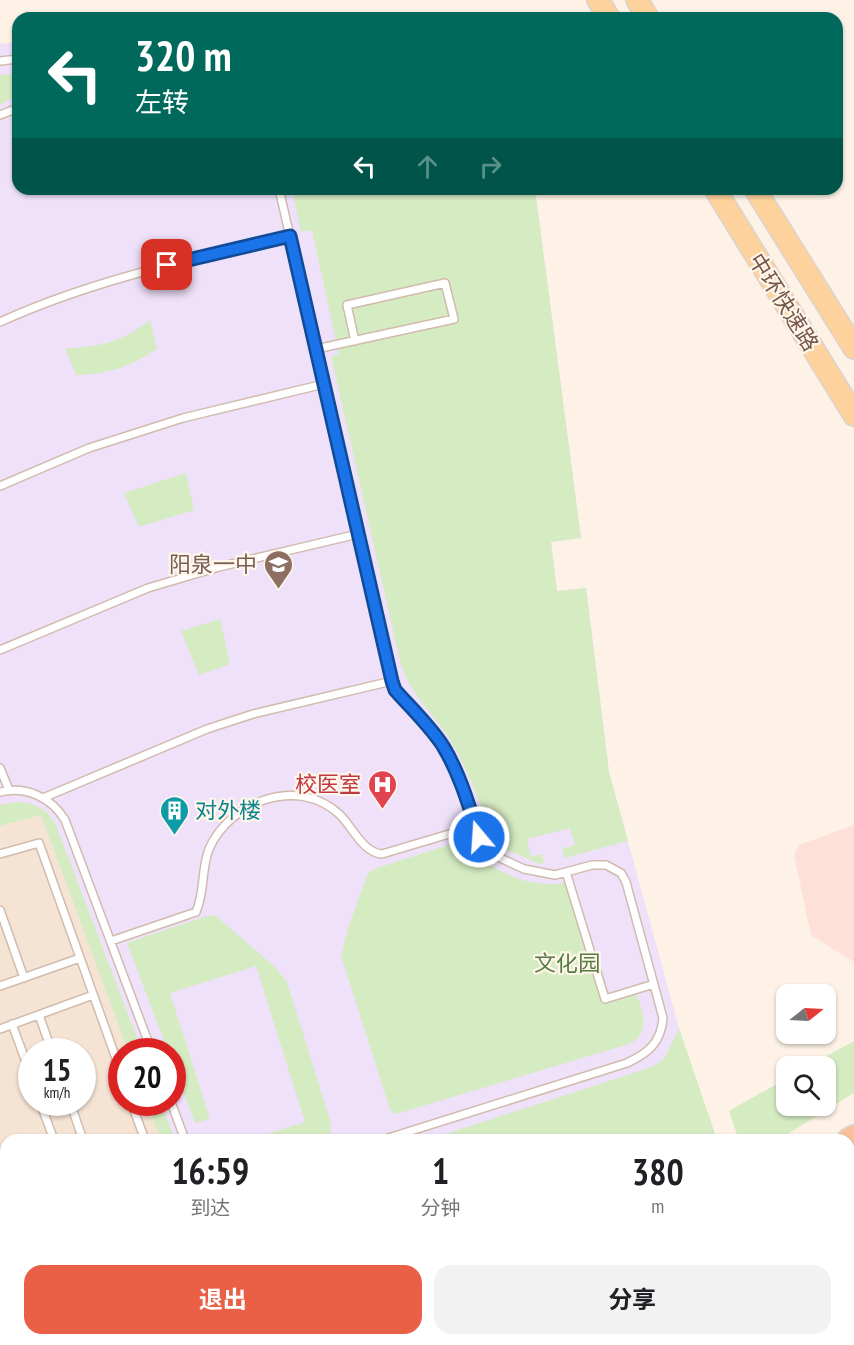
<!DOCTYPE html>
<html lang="zh">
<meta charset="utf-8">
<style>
:root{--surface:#fff;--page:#f2f2f2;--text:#202124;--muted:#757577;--accent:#ea6047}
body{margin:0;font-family:"PT Sans Narrow","Noto Sans SC",sans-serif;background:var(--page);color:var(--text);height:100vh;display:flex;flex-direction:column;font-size:22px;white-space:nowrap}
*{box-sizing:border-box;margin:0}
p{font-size:20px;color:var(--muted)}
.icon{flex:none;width:33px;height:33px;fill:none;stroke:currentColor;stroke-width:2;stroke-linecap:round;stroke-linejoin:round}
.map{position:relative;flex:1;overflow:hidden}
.side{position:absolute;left:0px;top:1134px;width:855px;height:212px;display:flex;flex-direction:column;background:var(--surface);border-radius:18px 18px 0 0;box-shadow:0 2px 4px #0004}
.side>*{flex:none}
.banner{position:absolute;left:12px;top:12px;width:831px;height:183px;border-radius:18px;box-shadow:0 2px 4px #0004;background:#00695c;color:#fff;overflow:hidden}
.needle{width:39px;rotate:72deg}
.fabs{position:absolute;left:776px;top:984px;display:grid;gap:12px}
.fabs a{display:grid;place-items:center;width:60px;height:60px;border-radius:12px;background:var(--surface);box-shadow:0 2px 4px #0004;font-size:30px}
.speed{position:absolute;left:18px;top:1038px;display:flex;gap:12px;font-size:30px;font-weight:700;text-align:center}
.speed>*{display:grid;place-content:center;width:78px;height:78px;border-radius:50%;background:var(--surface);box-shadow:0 2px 4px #0004;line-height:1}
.speed small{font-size:15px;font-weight:400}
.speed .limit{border:9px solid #d22;background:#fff;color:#111}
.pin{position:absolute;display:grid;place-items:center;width:51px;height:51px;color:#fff;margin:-26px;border-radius:12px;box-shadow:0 3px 9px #0006}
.me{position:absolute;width:66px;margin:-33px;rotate:342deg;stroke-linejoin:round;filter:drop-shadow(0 0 4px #0008)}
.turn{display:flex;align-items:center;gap:21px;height:126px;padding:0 24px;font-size:27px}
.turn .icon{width:78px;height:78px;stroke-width:2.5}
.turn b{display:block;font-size:42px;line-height:51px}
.lanes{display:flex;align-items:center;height:57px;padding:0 24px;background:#0003;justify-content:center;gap:30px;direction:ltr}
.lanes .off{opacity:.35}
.eta{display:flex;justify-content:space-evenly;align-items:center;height:102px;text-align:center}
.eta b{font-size:36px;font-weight:700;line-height:42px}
.primary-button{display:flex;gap:12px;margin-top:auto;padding:12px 24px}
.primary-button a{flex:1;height:69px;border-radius:18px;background:var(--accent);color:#fff;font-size:24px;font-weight:700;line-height:69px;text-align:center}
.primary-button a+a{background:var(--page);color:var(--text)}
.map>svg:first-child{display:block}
.residential{fill:#f5e3d3;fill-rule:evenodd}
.commercial{fill:#fde1d8}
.education{fill:#efe1f9}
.green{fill:#d5ebc2}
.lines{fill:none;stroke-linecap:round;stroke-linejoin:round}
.service-casing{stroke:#d1bbad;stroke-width:10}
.minor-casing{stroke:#d1bbad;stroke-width:16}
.tertiary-casing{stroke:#d1bbad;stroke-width:20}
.primary-casing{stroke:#dbd3d0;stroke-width:24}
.trunk-casing{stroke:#dbd3d0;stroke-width:26}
.service{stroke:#fff;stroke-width:7}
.minor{stroke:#fff;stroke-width:14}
.tertiary{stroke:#fff;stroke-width:16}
.primary{stroke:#fdd29c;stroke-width:21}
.trunk{stroke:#fabf9b;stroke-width:22}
.rail{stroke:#b4a2c7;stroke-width:4;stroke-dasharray:9 6;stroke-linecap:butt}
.route-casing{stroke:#114b97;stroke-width:15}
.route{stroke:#1a73e8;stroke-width:10}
.labels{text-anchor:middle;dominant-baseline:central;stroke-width:4.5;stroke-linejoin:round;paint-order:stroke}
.street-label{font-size:22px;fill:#765649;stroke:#fff6eb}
.education-label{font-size:22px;fill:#785e54;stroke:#fff6eb;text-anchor:end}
.health-label{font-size:22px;fill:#be3a42;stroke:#fff6eb;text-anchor:end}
.culture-label{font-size:22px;fill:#0d838f;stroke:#fff6eb;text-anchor:start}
.park-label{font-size:22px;fill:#567c41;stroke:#fff6eb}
</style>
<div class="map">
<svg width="854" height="1345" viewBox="0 0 854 1345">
<rect width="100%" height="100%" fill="#fdf2e5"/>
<path class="residential" d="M41,815L128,1051L122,1052V1102L147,1103L161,1140H6V1225L0,1224V826ZM32,1052H82V1102H32Z"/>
<path class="commercial" d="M854,825V962L811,935L794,855L799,845Z
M0,1225H6V1340H206L208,1345H0Z"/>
<path class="education" d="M18,42V189H535L581,538L551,542L557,591L586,588L609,772L685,1050L716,1137L710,1140H161L147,1103L172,1102V1052L128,1051L41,815L0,826V44Z"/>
<path class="green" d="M9,74L16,78V96L0,105V75Z
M292,189H535L581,538L551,542L557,591L586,588L609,772L628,841L564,858L562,849L575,845L570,828L527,839L531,857L542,854L544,863L540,864L502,848L495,840C480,805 468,767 447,735C430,710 408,691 400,661L331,356L339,354L312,230L301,232Z
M150,320L157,349C132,366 106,375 76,375L65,348C98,348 124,341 150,320Z
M186,473L194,510L139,527L124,493Z
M220,619L230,664L199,675L181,631Z
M17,802C35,803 48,809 56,825L142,1051H128L41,815L0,826V805Z
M458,844C472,847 478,856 489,864C510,879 541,888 566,882L574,909L581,907L611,1000L636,992C642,1011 652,1033 629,1044L396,1114L392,1112L389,1106L341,956L348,928L368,873L374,869L448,845Z
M210,915L216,916L275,967L287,982L330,1120L331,1132L325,1140H248L305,1122L256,966L170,993L210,1119L195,1123L173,1064L172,1052L168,1051L127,943Z
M679,1028L716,1137L710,1140H427L652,1067L664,1059Z
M854,1041V1093L778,1140H739L729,1111L786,1079V1106H825V1066H808Z
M147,1103H161L175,1140H161Z"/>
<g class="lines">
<defs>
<path id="service" d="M0,61L18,59
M0,115L18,108
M279,189L395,690L443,746L465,793L482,844L496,856L524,869L555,875L592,865H606L621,873L626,882L663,1018C661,1043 648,1053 627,1063L382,1140
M0,322C92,280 192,259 290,236
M316,349L454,319L445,283L347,305L355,341
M0,486L89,448L183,418L324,384
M0,650L148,588L219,567L358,534
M0,768L9,790
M0,792C26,786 51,797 65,820L152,1052
M43,798L207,729L253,714L392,681
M0,854L39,843L122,1075
M566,872L605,999L654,984
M0,910L24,978
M111,941L196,912C205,892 201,869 209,849C230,801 298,776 339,814C353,827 362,852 382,854L476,826
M0,986L80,958
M39,1015L52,1052
M12,1024L32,1078
M0,1029L93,995
M40,1102L54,1140
M70,1102L83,1140
M131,1102L145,1140
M171,1102L185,1140
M0,1194H6
M179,1340L181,1345
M216,1340L218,1345
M294,1340L295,1345
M495,1340L497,1345
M93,1345L106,1340"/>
<path id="minor" d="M712,1345L715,1340"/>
<path id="tertiary" d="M849,1236L854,1232
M763,1340L768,1345"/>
<path id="primary" d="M598,0L609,18
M637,0L648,18
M715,189L854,415
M755,189L854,348"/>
<path id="trunk" d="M849,1140L854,1137
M849,1169L854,1166
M371,1345L385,1340
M453,1345L469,1340"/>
</defs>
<use href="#service" class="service-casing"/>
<use href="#minor" class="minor-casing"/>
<use href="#tertiary" class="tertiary-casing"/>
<use href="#primary" class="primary-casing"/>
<use href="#trunk" class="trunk-casing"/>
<use href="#service" class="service"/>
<use href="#minor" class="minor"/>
<use href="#tertiary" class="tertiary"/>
<use href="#primary" class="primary"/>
<use href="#trunk" class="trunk"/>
<path class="rail" d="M849,1295L854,1290
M801,1345L805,1340"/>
</g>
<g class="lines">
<defs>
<path id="route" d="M167,265L290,236L392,681L395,690C411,708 430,726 443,746C460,774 469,806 479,837"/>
</defs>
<use href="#route" class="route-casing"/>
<use href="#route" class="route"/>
</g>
<defs>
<symbol id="school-pin" viewBox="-11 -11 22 30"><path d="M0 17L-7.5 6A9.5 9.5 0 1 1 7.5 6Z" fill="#8d6e63" stroke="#fff6eb"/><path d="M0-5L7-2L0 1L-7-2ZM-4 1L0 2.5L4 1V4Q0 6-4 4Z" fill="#fff"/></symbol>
<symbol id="hospital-pin" viewBox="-11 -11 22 30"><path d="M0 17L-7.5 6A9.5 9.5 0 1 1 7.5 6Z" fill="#e0444e" stroke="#fff6eb"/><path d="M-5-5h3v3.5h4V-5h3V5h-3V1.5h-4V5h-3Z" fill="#fff"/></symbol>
<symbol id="building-pin" viewBox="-11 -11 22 30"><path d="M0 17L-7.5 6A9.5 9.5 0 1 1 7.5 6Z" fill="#0f9aa8" stroke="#fff6eb"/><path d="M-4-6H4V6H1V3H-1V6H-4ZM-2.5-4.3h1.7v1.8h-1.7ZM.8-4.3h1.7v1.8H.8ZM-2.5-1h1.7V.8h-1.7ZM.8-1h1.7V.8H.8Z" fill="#fff"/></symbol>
</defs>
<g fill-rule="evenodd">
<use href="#school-pin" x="262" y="548" width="33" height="45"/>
<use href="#hospital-pin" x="366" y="768" width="33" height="45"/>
<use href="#building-pin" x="158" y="794" width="33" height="45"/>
</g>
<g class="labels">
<g class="street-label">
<text transform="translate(784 302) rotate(58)">中环快速路</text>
</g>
<g class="education-label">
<text x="257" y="564">阳泉一中</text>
</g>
<g class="health-label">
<text x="361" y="784">校医室</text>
</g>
<g class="culture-label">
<text x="195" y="810">对外楼</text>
</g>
<g class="park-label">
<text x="567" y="963">文化园</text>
</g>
</g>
</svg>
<div class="fabs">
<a><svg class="needle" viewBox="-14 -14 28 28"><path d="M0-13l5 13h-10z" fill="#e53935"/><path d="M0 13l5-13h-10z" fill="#757577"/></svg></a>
<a><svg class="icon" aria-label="search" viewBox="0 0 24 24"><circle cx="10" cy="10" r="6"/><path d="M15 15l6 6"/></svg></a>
</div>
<div class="speed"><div>15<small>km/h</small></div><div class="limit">20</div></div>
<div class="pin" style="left:167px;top:265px;background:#d93025"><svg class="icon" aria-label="arrive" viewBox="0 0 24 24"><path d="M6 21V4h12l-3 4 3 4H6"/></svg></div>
<svg class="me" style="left:479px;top:837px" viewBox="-20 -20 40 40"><circle r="17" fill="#1a73e8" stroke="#fff" stroke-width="3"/><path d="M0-11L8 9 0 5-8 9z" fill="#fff"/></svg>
<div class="banner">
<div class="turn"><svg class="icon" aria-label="left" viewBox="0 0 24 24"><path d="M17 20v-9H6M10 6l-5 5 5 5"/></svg><div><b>320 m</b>左转</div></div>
<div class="lanes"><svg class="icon" aria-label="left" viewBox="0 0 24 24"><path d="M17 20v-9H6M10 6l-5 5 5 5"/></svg><svg class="icon off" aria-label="ahead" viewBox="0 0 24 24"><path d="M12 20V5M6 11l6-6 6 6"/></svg><svg class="icon off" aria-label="right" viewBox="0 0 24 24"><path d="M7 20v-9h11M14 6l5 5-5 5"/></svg></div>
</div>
<section class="side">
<div class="eta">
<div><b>16:59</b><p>到达</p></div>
<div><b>1</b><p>分钟</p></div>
<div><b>380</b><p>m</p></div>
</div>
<div class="primary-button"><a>退出</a><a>分享</a></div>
</section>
</div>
